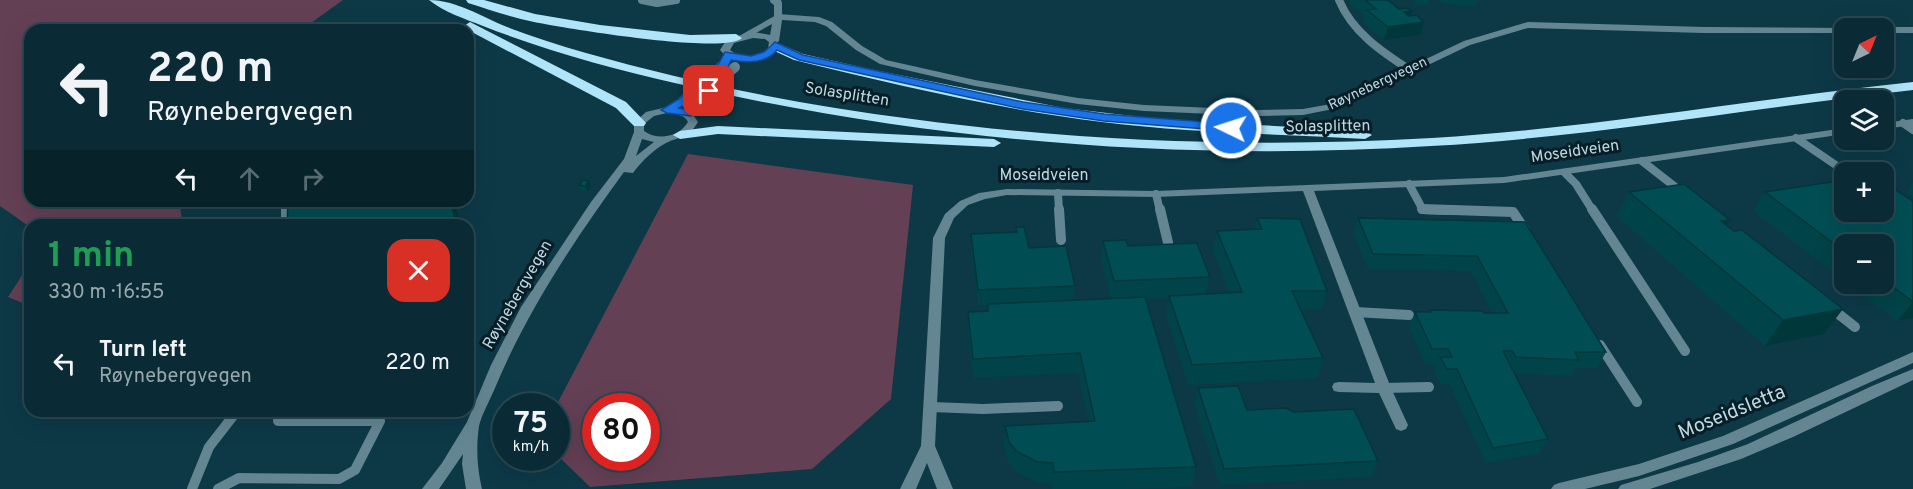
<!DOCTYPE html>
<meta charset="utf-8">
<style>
:root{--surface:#0a2b35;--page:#183741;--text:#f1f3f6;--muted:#99a7ad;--line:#2a4750}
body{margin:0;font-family:Overpass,sans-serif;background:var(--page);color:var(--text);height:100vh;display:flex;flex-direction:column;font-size:22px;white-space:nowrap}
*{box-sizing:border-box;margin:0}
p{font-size:20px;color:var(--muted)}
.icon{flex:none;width:33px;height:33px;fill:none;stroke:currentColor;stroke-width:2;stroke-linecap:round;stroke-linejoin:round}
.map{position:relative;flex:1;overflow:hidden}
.panel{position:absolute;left:24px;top:219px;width:450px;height:198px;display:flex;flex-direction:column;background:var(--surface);border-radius:18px;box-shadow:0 6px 24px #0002,0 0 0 2px var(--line)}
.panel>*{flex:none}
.banner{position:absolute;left:24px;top:24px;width:450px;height:183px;border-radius:18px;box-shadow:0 6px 24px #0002,0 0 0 2px var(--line);background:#0a2b35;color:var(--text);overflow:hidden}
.needle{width:39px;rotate:43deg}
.buttons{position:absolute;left:1834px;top:18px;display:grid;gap:12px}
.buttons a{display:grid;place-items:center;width:60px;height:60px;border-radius:12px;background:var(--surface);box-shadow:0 6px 24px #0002,0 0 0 2px var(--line);font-size:30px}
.speed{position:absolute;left:492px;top:393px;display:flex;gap:12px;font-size:30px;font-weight:700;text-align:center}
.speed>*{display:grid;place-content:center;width:78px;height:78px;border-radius:50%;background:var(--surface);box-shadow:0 6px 24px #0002,0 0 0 2px var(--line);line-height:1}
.speed small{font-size:15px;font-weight:400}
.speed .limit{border:9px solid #d22;background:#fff;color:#111}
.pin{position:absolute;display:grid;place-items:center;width:51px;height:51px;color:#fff;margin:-26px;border-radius:12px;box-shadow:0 3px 9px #0006}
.me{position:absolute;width:66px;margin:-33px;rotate:274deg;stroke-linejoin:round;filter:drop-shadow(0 0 4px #0008)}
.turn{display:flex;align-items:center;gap:21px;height:126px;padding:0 24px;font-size:27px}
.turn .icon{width:78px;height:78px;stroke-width:2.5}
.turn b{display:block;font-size:42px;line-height:51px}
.lanes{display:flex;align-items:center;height:57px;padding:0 24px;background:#0003;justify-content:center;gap:30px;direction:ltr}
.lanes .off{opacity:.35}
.round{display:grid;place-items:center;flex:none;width:63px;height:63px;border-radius:18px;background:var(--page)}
.head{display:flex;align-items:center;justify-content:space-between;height:102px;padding:0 24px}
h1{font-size:36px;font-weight:700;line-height:45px;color:#1e9e55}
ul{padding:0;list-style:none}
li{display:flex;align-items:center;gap:18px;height:84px;padding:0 24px}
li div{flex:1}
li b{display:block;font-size:22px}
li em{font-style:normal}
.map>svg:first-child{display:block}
.green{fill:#644055;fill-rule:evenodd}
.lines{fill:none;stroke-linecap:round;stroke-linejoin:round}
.service-far1{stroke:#648693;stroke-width:8}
.service{stroke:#648693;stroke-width:10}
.minor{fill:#648693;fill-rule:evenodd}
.tertiary{fill:#648693;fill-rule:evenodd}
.trunk{fill:#b0e4f8;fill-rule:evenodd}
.tertiary-bridge{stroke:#648693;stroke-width:10}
.wall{fill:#004348}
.shaded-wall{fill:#00373b}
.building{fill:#004e54;stroke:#00373b;stroke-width:1.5}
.route{fill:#1a73e8;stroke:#114b97;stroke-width:1.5}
.labels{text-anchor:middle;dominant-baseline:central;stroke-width:6;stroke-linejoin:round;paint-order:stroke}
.far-street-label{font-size:14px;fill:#bed9e4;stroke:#071e26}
.street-label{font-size:16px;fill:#bed9e4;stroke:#071e26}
.near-street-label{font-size:20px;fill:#bed9e4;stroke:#071e26}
</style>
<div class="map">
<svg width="1913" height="489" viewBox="0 0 1913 489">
<rect width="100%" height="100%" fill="#0d3947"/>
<path class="green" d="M0,0H343L301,30H30V201H179L183,225H30V227L0,206Z
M688,154L913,185L891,399L812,469L590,487L557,455L556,406ZM596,406H646V458H596Z
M30,263V306L8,297Z"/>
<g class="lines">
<path class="service-far1" d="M642,0L657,3L676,0
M774,0L778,3V17
M1339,0C1352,32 1382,52 1410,70
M1903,123L1913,130
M1796,138L1846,172
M1642,161L1683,193
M1565,173L1576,184L1593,211
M1409,184L1423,210L1447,211
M1058,193L1059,211
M1156,194L1160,211
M286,201V211"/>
<path class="service" d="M286,209V225
M1059,209L1061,240
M1160,209L1170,251
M1422,209L1513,212L1525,230
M1592,209L1685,351
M1831,308L1855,327
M1355,312L1409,315
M1600,345L1637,402
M1384,388L1429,387
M932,407L983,409L1058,406
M192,489L209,447L237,411
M218,489L239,478L339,479L355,470L380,421H278"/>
<path class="minor" d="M778,14L819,17L832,22L862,46L886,60L975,80L1078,98L1144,105L1259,110L1303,109L1331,104L1464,41L1528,22L1704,27L1848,28H1845V33H1704L1528,28L1470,45L1338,108L1303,115L1259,116L1144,111L1078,104L975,86L880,64L856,50L826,26L815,22L782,20L779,41L774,44L769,41L772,24L747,38H741L739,36Z
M1884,27H1913V33H1884V28H1881Z
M1913,119V125L1884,129V123Z
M1845,128V134L1504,183L1314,191L1391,388L1408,425L1406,429L1401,431L1396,429L1379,393L1339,392L1334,391L1332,387L1334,383L1339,382L1375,383L1303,191L1156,197L1007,195L985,199L968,205L954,218L945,238L935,446L953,489H937L927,463L916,489H900L921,446L933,238L945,214L960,201L979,193L1007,189L1156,191L1504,177Z
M1913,352V363L1733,444L1639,476L1585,489H1551L1554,485L1559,483L1639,464L1723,436Z
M1913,369V380L1793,437L1741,459L1650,489H1618L1621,485L1698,462L1748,444L1872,386Z"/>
<path class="tertiary" d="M753,32L771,35L777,39L776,52C759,64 735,67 720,50L727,39ZM753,38L765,39L769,42L768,49C756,57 742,60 730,50L734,43Z
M667,107C681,108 691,109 698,122C687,140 682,135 666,143C653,150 641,162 633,173L624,172C575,239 527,311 495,388C491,398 481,416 479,426C476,447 477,468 482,489H466L462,464L463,454L439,489H422L442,463L467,422L491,365L521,307L591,202L624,159L634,132V123L646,112ZM667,113C676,114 684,114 688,122C679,137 658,141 644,131V124L654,116ZM642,139L654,142L636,156Z"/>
<path class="trunk" d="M429,0C456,0 482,17 507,27C533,37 559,45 586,53C692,83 802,105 912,119C1084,142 1258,148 1432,138C1593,128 1753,99 1913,82V90C1753,108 1593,137 1431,146C1178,162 926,141 679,84C613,69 547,51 483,26C465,19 444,12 429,0Z
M466,0H484L535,14L600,25L690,35L736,34L742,38C725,55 564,28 534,22C511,17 490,10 468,3Z
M470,22L626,102L646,123L644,126H634L616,108L466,29L464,26Z
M775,42L803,54L874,70L1064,108L1167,120L1365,131L1372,135L1365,139C1277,134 1189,133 1102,122C998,109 896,85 794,60L770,49L769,46Z
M718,126L994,139L1001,143L994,147L718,134L680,139L673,135L680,131Z"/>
<path class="tertiary-bridge" d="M683,101L724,64
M695,103L735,67"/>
</g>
<path class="wall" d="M1350,0H1388L1410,16L1424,22L1420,35L1384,40L1363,23L1365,16L1349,3Z
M1414,0H1429L1430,1L1428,6L1415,5Z
M1441,0H1478L1476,7L1441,3Z
M589,181L591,186L587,192L580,191L579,185Z
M1913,182V197L1906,192Z
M1629,192L1726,225L1824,334L1765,346L1616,216Z
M1765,192L1913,201V318L1897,321L1848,284H1884V244H1845V281L1753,211Z
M1257,218L1327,291L1321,310H1301L1323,358L1317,378L1188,385L1166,315L1169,298L1146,299L1196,467L1192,487L1128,489H1052L1051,483L1036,482L1015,471L1008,462L1004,446L1005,426L1089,422L1078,373L973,378L968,331V312L987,311V305H978L971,249V234L1016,232V227L1029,248L1075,286L1073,300L1111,299L1101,260L1103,241L1128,246L1210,277L1206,294L1230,293L1213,250L1217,231L1254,229Z
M1358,218L1525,222L1606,352L1597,368H1575L1571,376L1515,373L1548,439L1539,454L1485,463L1450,385L1440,384L1434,372L1437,365L1425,364L1409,327L1415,312H1429L1430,310L1492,313L1471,271L1368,269L1353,233Z
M1198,388L1247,410L1378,461L1372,477L1220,485L1194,404Z
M272,411H415L414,413Z"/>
<path class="shaded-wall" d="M1412,11L1408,24L1424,22L1420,35L1384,40L1388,27L1404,12Z
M589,181L591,186L587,192L585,186Z
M451,201H455L460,225H456Z
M1730,220L1715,245L1721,221Z
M468,266L474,297L468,298Z
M1913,302V318L1897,321Z
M1843,309L1824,334L1765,346L1783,320Z"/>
<path class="building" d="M1365,0H1388L1399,9L1407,8L1412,11L1404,12L1409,16L1416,15L1424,22L1388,27L1367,10L1376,9Z
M583,180L589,181L585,186L579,185Z
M1845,180V212H1884V182L1913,201V302L1884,280V244H1845V252L1765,192Z
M1684,184L1730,220L1721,221L1734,231L1742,230L1843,309L1783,320L1629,192Z
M288,201H451L456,225H287Z
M1257,218L1300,219L1327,291H1292L1323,358L1192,365L1169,296L1242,292L1217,231L1262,229Z
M1358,218L1525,222L1606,352H1575L1579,360L1516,357L1512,351H1503L1548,439L1493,448L1457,369H1447L1440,357H1452L1448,349H1432L1415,312H1431L1430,310L1483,311L1484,313H1508L1477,256L1373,254Z
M1016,227H1024L1029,248L1066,246L1075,286L978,290L971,234L1017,232Z
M1126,240L1128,246L1197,243L1210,277L1114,281L1103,241Z
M1145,297L1196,467L1054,472L1053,463L1037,462L1016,451L1009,442L1005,426L1095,421L1080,353L973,359L968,312L988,311V304Z
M1238,386L1247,410L1286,408L1294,412L1354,409L1378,461L1224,469L1198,388Z"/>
<path class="route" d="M775,42L803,55L1023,102L1104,114L1231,124L1237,128L1231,131L1104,121L1023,109L799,60L777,50C766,64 747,63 731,60L728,67L687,104L679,108L684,109L705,89H713V94L691,116L667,113L661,110L679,99L719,63L725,52L751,56L764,52Z"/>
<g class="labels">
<g class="far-street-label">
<text transform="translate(1378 84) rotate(-25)">Røynebergvegen</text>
</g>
<g class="street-label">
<text transform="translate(847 95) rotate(9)">Solasplitten</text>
<text transform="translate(1328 127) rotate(-1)">Solasplitten</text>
<text transform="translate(1575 152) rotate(-8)">Moseidveien</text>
<text x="1044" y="176">Moseidveien</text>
<text transform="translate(518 295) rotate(-60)">Røynebergvegen</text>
</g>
<g class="near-street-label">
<text transform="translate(1732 413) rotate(-22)">Moseidsletta</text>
</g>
</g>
</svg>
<div class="buttons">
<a><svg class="needle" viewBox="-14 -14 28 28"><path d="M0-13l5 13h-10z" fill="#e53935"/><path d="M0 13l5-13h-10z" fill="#99a7ad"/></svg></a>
<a><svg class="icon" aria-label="layers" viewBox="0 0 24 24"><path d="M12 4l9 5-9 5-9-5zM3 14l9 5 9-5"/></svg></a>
<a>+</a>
<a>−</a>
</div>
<div class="speed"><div>75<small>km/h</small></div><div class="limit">80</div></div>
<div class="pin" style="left:709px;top:91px;background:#d93025"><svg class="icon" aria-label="arrive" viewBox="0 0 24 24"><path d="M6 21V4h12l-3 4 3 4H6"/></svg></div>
<svg class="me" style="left:1231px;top:128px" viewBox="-20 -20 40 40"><circle r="17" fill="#1a73e8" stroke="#fff" stroke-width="3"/><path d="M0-11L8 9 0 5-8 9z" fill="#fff"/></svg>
<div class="banner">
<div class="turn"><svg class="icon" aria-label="left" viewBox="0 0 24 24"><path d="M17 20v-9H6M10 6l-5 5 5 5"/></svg><div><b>220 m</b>Røynebergvegen</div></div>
<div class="lanes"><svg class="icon" aria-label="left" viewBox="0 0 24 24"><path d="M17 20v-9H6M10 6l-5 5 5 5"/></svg><svg class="icon off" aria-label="ahead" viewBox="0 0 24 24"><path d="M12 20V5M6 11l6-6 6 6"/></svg><svg class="icon off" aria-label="right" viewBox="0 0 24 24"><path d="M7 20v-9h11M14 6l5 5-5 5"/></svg></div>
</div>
<section class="panel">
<div class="head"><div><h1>1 min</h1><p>330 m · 16:55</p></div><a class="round" style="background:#d93025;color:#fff"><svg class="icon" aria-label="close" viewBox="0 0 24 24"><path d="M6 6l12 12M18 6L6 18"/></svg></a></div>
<ul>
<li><svg class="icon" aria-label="left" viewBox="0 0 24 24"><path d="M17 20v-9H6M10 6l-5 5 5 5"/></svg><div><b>Turn left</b><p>Røynebergvegen</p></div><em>220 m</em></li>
</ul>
</section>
</div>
